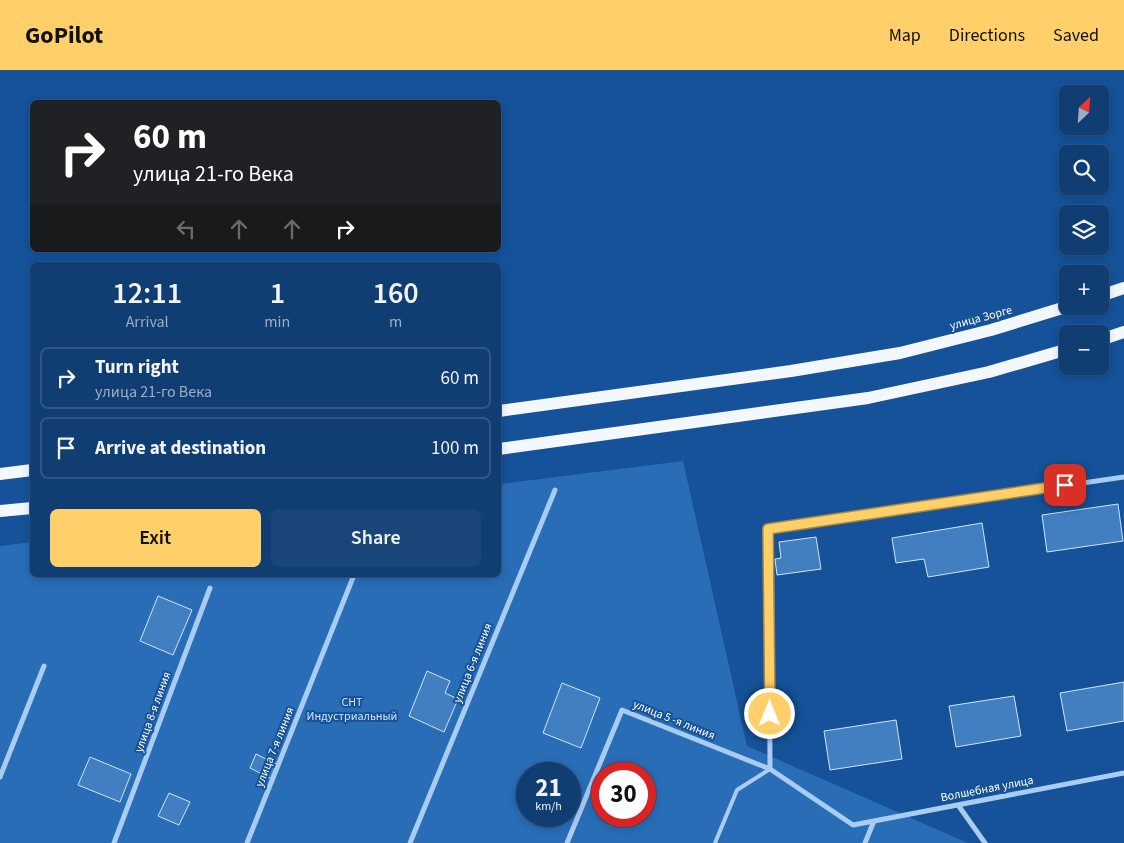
<!DOCTYPE html>
<meta charset="utf-8">
<style>
:root{--surface:#103e73;--page:#194578;--text:#f1f3f6;--muted:#9caec4;--line:#305785;--accent:#ffcf69}
body{margin:0;font-family:"Source Sans 3",sans-serif;background:var(--page);color:var(--text);height:100vh;display:flex;flex-direction:column;font-size:19px;white-space:nowrap}
*{box-sizing:border-box;margin:0}
p{font-size:16px;color:var(--muted)}
.icon{flex:none;width:28px;height:28px;fill:none;stroke:currentColor;stroke-width:2;stroke-linecap:round;stroke-linejoin:round}
.map{position:relative;flex:1;overflow:hidden}
.panel{position:absolute;left:30px;top:192px;width:471px;height:315px;display:flex;flex-direction:column;background:var(--surface);border-radius:8px;box-shadow:0 2px 8px #0003,0 0 0 1px var(--line)}
.panel>*{flex:none}
.guide{position:absolute;left:30px;top:30px;width:471px;height:152px;border-radius:8px;box-shadow:0 2px 8px #0003,0 0 0 1px var(--line);background:#202124;color:#fff;overflow:hidden}
.needle{width:32px;rotate:25deg}
.fabs{position:absolute;left:1059px;top:15px;display:grid;gap:10px}
.fabs a{display:grid;place-items:center;width:50px;height:50px;border-radius:8px;background:var(--surface);box-shadow:0 2px 8px #0003,0 0 0 1px var(--line);font-size:25px}
.speed{position:absolute;left:516px;top:692px;display:flex;gap:10px;font-size:25px;font-weight:700;text-align:center}
.speed>*{display:grid;place-content:center;width:65px;height:65px;border-radius:50%;background:var(--surface);box-shadow:0 2px 8px #0003,0 0 0 1px var(--line);line-height:1}
.speed small{font-size:12px;font-weight:400}
.speed .limit{border:8px solid #d22;background:#fff;color:#111}
.pin{position:absolute;display:grid;place-items:center;width:42px;height:42px;color:#fff;margin:-21px;border-radius:10px;box-shadow:0 2px 8px #0006}
.me{position:absolute;width:55px;margin:-28px;rotate:0deg;stroke-linejoin:round;filter:drop-shadow(0 0 4px #0008)}
.turn{display:flex;align-items:center;gap:18px;height:105px;padding:0 20px;font-size:22px}
.turn .icon{width:65px;height:65px;stroke-width:2.5}
.turn b{display:block;font-size:35px;line-height:42px}
.lanes{display:flex;align-items:center;height:48px;padding:0 20px;background:#0003;justify-content:center;gap:25px;direction:ltr}
.lanes .off{opacity:.35}
.eta{display:flex;justify-content:space-evenly;align-items:center;height:85px;text-align:center}
.eta b{font-size:30px;font-weight:600;line-height:35px}
.action{display:flex;gap:10px;margin-top:auto;padding:10px 20px}
.action a{flex:1;height:58px;border-radius:8px;background:var(--accent);color:#111;font-size:20px;font-weight:600;line-height:58px;text-align:center}
.action a+a{background:var(--page);color:var(--text)}
ul{padding:0;list-style:none}
li{display:flex;align-items:center;gap:15px;height:62px;margin:0 10px 8px;padding:0 10px;border:2px solid var(--line);border-radius:8px}
li div{flex:1}
li b{display:block;font-size:19px}
li em{font-style:normal}
header{display:flex;align-items:center;gap:30px;box-sizing:border-box;height:70px;padding:0 25px;background:var(--accent);color:#111}
header strong{font-size:24px}
nav{display:flex;gap:28px;margin-inline-start:auto;font-size:18px}
.map>svg:first-child{display:block}
.green{fill:#286db6;fill-rule:evenodd}
.building{fill:#427fc1;stroke:#d0e5fd}
.lines{fill:none;stroke-linecap:round;stroke-linejoin:round}
.lane{stroke:#a8ccf2;stroke-width:4}
.street{stroke:#a8ccf2;stroke-width:5}
.primary{stroke:#f3f8ff;stroke-width:12}
.route-casing{stroke:#a68744;stroke-width:12}
.route{stroke:#ffcf69;stroke-width:9}
.labels{text-anchor:middle;dominant-baseline:central;stroke-width:4;stroke-linejoin:round;paint-order:stroke}
.street-label{font-size:12px;fill:#fff;stroke:#155299}
.park-label{font-size:12px;fill:#d0e5fd;stroke:#155299}
</style>
<header>
<strong>GoPilot</strong>
<nav><a>Map</a><a>Directions</a><a>Saved</a></nav>
</header>
<div class="map">
<svg width="1124" height="773" viewBox="0 0 1124 773">
<rect width="100%" height="100%" fill="#155299"/>
<path class="green" d="M683,391L747,676L968,773H0V476L32,472V505H499V414ZM528,704H570V746H528ZM602,704H645V746H602Z"/>
<path class="building" d="M1118,434L1123,471L1047,482L1042,445Z
M982,453L989,497L928,507L924,489L896,493L892,468Z
M816,467L821,499L777,505L775,489L781,488L779,472Z
M158,526L192,540L173,585L140,571Z
M427,601L450,611L445,623L458,629L444,662L409,646Z
M1124,612V651L1067,661L1060,623Z
M562,613L600,628L581,678L543,663Z
M1014,626L1021,666L956,677L949,636Z
M896,650L902,689L830,700L824,661Z
M256,684L278,695L272,709L250,698Z
M90,687L131,704L120,732L78,715Z
M169,723L190,732L179,755L158,746Z"/>
<g class="lines">
<path class="lane" d="M715,773L737,720L770,699"/>
<path class="street" d="M1124,407L769,459L770,699L853,755L1124,703
M0,707L44,596
M958,735L985,773
M114,773L210,518
M247,773L354,505
M410,773L555,420
M567,773L622,640L770,699
M865,773L874,751"/>
<path class="primary" d="M1100,226L1124,218
M1100,270L1124,262
M499,341L791,301L900,283L991,260L1069,236
M499,379L868,328L989,302L1068,279
M0,404L32,400
M0,441L32,438"/>
</g>
<g class="lines">
<defs>
<path id="route" d="M770,644L768,459L1065,415"/>
</defs>
<use href="#route" class="route-casing"/>
<use href="#route" class="route"/>
</g>
<g class="labels">
<g class="street-label">
<text transform="translate(981 248) rotate(-15)">улица Зорге</text>
<text transform="translate(473 593) rotate(-68)">улица 6-я линия</text>
<text transform="translate(153 642) rotate(-70)">улица 8-я линия</text>
<text transform="translate(674 650) rotate(22)">улица 5 -я линия</text>
<text transform="translate(275 677) rotate(-68)">улица 7-я линия</text>
<text transform="translate(987 719) rotate(-11)">Волшебная улица</text>
</g>
<g class="park-label">
<text x="352" y="632">СНТ<tspan x="352" dy="14">Индустриальный</tspan></text>
</g>
</g>
</svg>
<div class="fabs">
<a><svg class="needle" viewBox="-14 -14 28 28"><path d="M0-13l5 13h-10z" fill="#e53935"/><path d="M0 13l5-13h-10z" fill="#9caec4"/></svg></a>
<a><svg class="icon" aria-label="search" viewBox="0 0 24 24"><circle cx="10" cy="10" r="6"/><path d="M15 15l6 6"/></svg></a>
<a><svg class="icon" aria-label="layers" viewBox="0 0 24 24"><path d="M12 4l9 5-9 5-9-5zM3 14l9 5 9-5"/></svg></a>
<a>+</a>
<a>−</a>
</div>
<div class="speed"><div>21<small>km/h</small></div><div class="limit">30</div></div>
<div class="pin" style="left:1065px;top:415px;background:#d93025"><svg class="icon" aria-label="arrive" viewBox="0 0 24 24"><path d="M6 21V4h12l-3 4 3 4H6"/></svg></div>
<svg class="me" style="left:770px;top:644px" viewBox="-20 -20 40 40"><circle r="17" fill="#ffcf69" stroke="#fff" stroke-width="3"/><path d="M0-11L8 9 0 5-8 9z" fill="#fff"/></svg>
<div class="guide">
<div class="turn"><svg class="icon" aria-label="right" viewBox="0 0 24 24"><path d="M7 20v-9h11M14 6l5 5-5 5"/></svg><div><b>60 m</b>улица 21-го Века</div></div>
<div class="lanes"><svg class="icon off" aria-label="left" viewBox="0 0 24 24"><path d="M17 20v-9H6M10 6l-5 5 5 5"/></svg><svg class="icon off" aria-label="ahead" viewBox="0 0 24 24"><path d="M12 20V5M6 11l6-6 6 6"/></svg><svg class="icon off" aria-label="ahead" viewBox="0 0 24 24"><path d="M12 20V5M6 11l6-6 6 6"/></svg><svg class="icon" aria-label="right" viewBox="0 0 24 24"><path d="M7 20v-9h11M14 6l5 5-5 5"/></svg></div>
</div>
<section class="panel">
<div class="eta">
<div><b>12:11</b><p>Arrival</p></div>
<div><b>1</b><p>min</p></div>
<div><b>160</b><p>m</p></div>
</div>
<ul>
<li><svg class="icon" aria-label="right" viewBox="0 0 24 24"><path d="M7 20v-9h11M14 6l5 5-5 5"/></svg><div><b>Turn right</b><p>улица 21-го Века</p></div><em>60 m</em></li>
<li><svg class="icon" aria-label="arrive" viewBox="0 0 24 24"><path d="M6 21V4h12l-3 4 3 4H6"/></svg><div><b>Arrive at destination</b></div><em>100 m</em></li>
</ul>
<div class="action"><a>Exit</a><a>Share</a></div>
</section>
</div>
